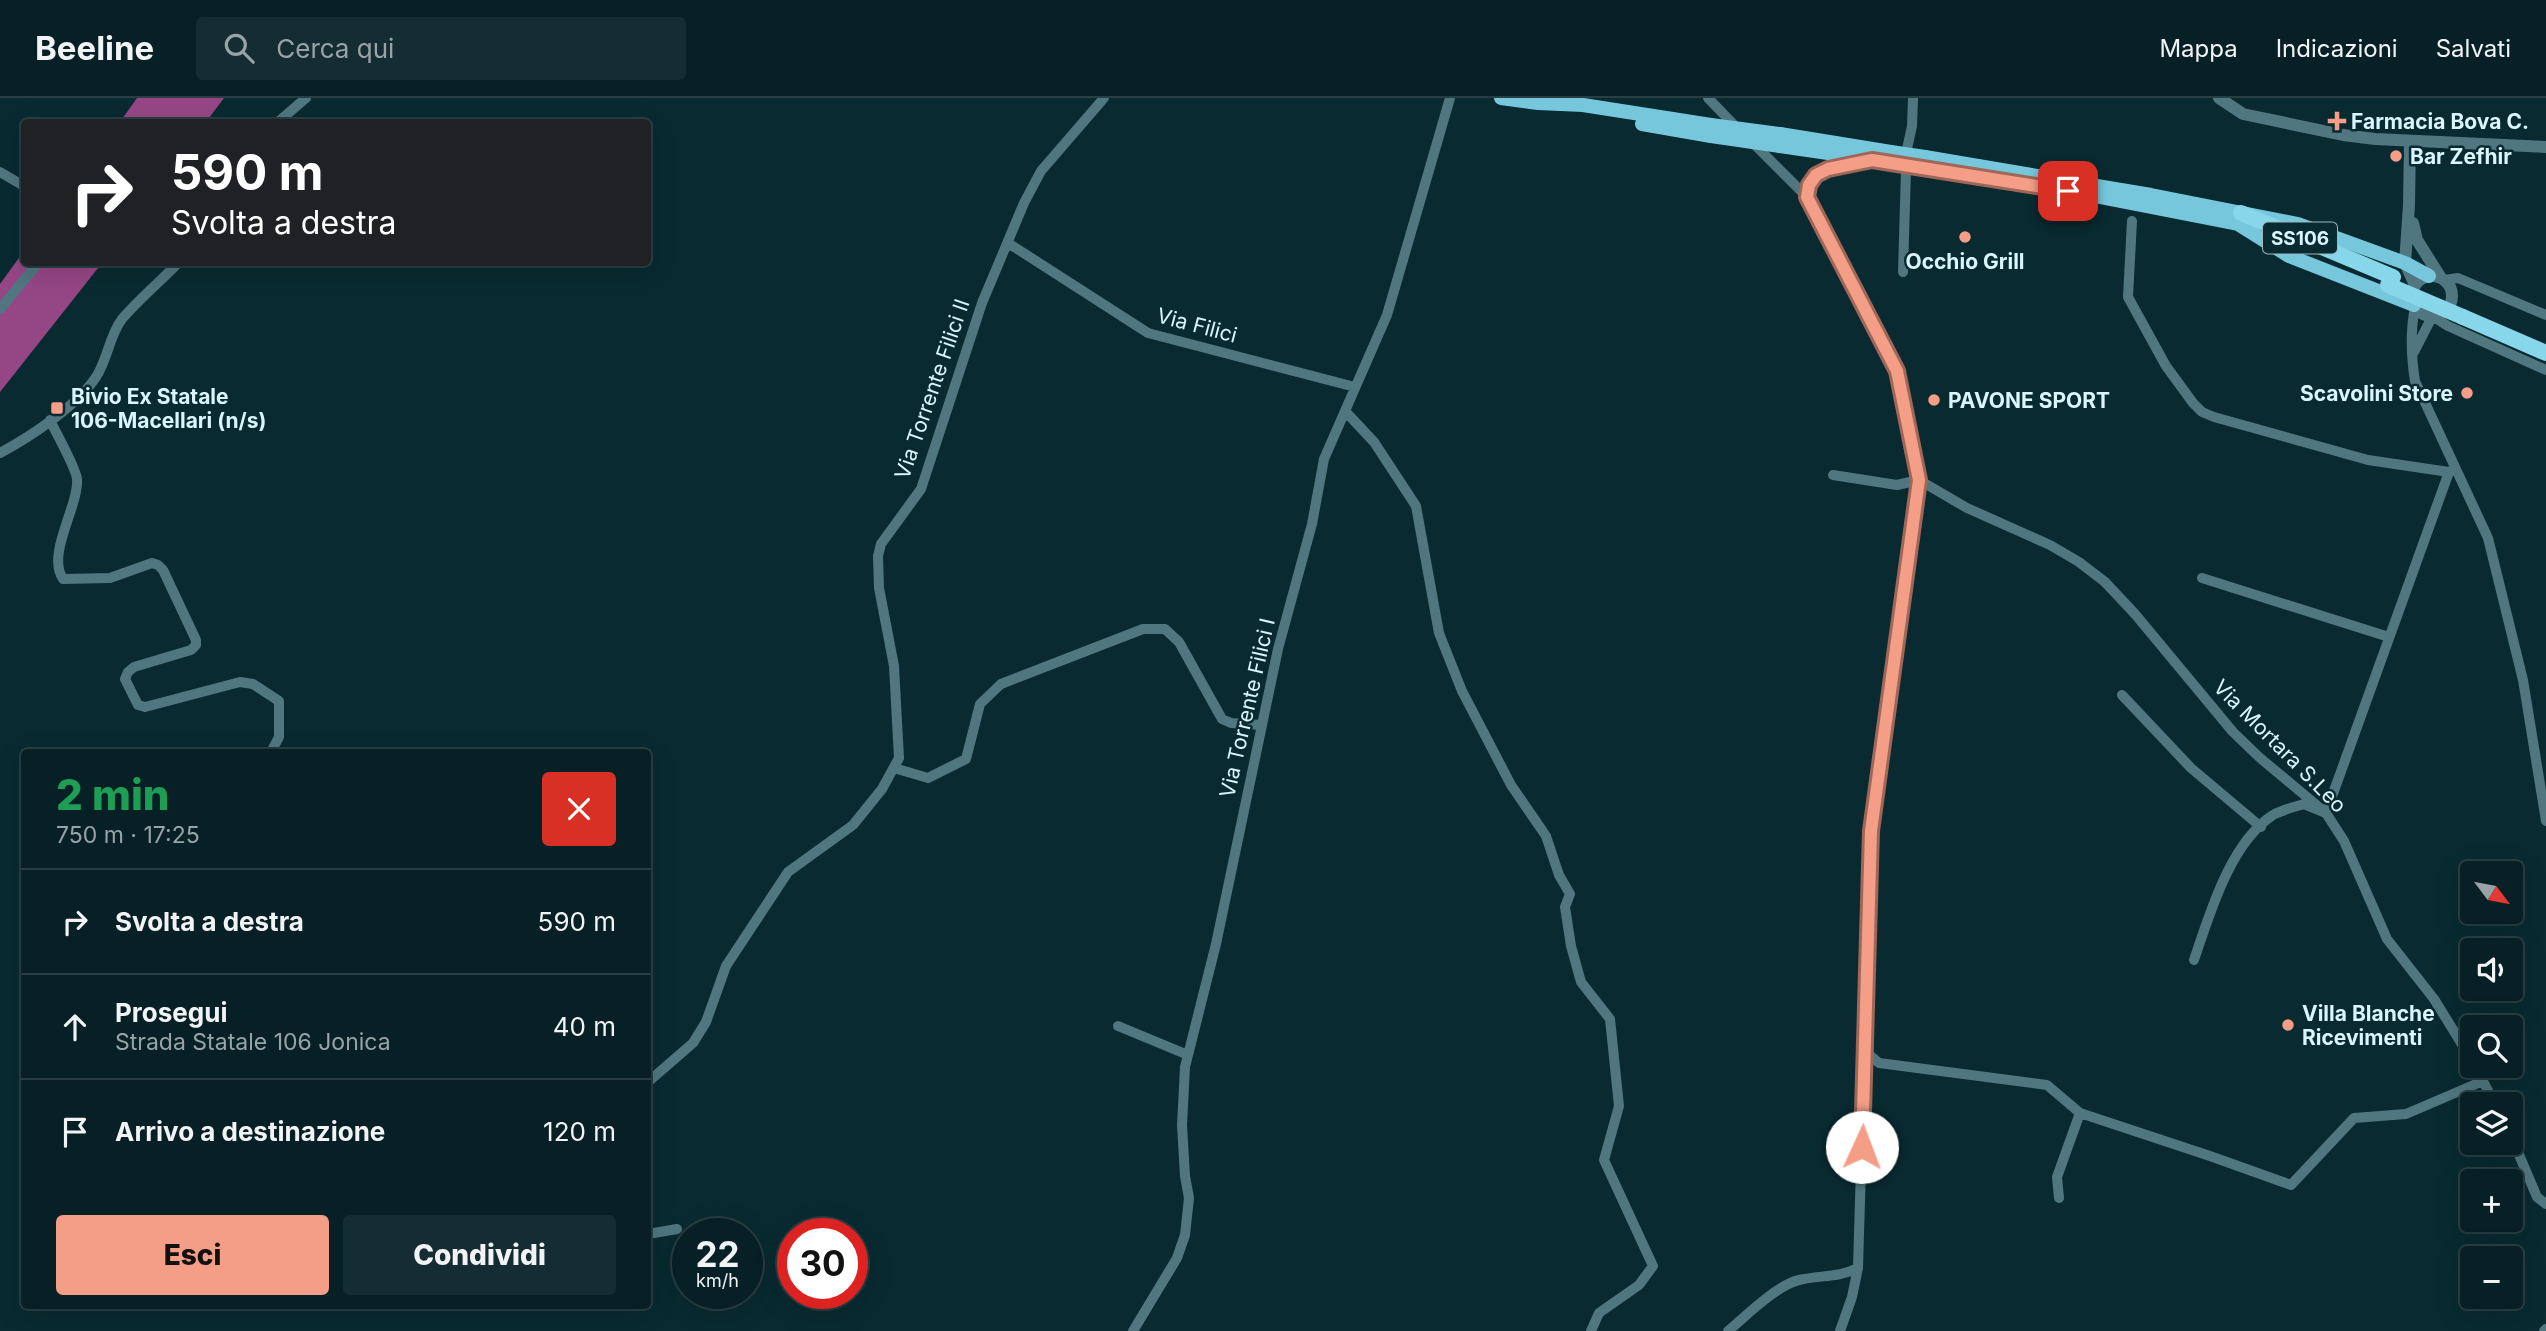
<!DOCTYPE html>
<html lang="it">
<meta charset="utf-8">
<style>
:root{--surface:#072025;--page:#152d32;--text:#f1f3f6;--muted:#98a3a7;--line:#283e42;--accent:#f49e88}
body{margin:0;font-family:Inter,sans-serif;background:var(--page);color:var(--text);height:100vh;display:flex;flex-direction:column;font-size:26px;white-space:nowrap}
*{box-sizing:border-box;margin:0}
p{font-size:23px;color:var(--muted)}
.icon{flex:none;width:38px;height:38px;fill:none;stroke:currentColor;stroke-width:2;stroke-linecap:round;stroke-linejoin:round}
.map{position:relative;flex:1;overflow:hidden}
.panel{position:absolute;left:21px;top:651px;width:630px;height:560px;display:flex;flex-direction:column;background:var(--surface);border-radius:7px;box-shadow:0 7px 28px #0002,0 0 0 2px var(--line)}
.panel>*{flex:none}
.guide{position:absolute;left:21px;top:21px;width:630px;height:147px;border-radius:7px;box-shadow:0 7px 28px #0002,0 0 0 2px var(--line);background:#202124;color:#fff;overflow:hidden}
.needle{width:46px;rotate:122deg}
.tools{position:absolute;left:2460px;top:763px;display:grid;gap:14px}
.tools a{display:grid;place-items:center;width:63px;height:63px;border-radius:7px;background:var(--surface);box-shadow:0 7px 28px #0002,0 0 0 2px var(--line);font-size:35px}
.speed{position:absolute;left:672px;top:1120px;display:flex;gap:14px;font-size:35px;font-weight:700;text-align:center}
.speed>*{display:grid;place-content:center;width:91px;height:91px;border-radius:50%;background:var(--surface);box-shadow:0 7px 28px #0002,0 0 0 2px var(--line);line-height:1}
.speed small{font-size:18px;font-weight:400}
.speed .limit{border:10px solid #d22;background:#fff;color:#111}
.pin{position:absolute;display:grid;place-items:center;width:60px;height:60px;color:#fff;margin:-30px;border-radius:14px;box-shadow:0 4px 10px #0006}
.me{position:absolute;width:77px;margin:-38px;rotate:2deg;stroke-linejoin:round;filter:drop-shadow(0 0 5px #0008)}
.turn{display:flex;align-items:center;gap:24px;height:147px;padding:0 35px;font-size:32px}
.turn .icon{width:91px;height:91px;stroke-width:2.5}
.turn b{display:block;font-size:49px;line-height:60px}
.round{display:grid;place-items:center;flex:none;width:74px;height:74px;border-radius:7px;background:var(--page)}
.head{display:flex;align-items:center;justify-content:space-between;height:119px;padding:0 35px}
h1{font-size:42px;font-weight:800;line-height:52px;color:#1e9e55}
.primary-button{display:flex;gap:14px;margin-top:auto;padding:14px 35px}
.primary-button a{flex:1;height:80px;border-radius:7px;background:var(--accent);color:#111;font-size:28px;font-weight:800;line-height:80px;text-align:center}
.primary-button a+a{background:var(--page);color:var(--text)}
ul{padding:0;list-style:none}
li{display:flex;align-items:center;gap:21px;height:105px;padding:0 35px;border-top:2px solid var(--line)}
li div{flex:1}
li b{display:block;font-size:26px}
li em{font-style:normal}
header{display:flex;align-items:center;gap:42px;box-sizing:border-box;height:98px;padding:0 35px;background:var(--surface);border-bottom:2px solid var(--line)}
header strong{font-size:33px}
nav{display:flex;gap:38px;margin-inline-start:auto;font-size:24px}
.search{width:490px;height:63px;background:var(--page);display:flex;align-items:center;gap:18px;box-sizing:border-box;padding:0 24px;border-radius:7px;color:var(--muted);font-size:26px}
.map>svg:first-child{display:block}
.water{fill:#954785}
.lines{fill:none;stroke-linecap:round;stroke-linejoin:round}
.minor{stroke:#50767f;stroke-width:10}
.tertiary{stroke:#50767f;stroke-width:12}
.primary{stroke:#76c7db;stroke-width:14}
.trunk{stroke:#88d6e9;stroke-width:16}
.primary-bridge{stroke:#76c7db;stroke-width:14}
.trunk-bridge{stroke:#88d6e9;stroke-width:16}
.route-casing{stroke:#9f6758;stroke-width:18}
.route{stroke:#f49e88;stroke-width:12}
.poi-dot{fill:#f49e88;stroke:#092a31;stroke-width:2.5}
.labels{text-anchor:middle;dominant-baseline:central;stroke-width:5;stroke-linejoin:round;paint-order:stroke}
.shield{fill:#092a31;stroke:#9cb8bf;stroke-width:2}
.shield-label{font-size:19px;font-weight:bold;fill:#dbf5fc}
.poi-label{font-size:21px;font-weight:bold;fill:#dbf5fc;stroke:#092a31;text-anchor:start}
.street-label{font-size:21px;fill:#dbf5fc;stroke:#092a31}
</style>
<header>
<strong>Beeline</strong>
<div class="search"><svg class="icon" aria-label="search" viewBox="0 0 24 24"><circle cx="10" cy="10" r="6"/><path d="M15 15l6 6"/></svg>Cerca qui</div>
<nav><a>Mappa</a><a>Indicazioni</a><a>Salvati</a></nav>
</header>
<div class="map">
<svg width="2546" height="1233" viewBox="0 0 2546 1233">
<rect width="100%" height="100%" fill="#092a31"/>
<path class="water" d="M137,0H224L206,24H120Z
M24,153V164L102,165L0,294V186Z"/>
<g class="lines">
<path class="minor" d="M1708,0L1737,30
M278,24L306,0
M1753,45L1807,99L1877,239L1897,273L1919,382L1871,733L1858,1170L1852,1199L1840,1233
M1907,51L1912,28L1913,0
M0,74L24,88
M2132,123L2128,199L2166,268L2193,305L2202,314L2214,319L2368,362L2449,374
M1008,145L1148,235L1355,289
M1903,174L1906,72
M2445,182L2458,180L2546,217
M2415,209C2410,234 2411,258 2415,283L2488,440L2523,582L2546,723
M0,211L39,164
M2434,219L2448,228L2546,272
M2414,254L2432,219
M1345,313L1374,344L1416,408L1439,535L1462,593L1511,687L1546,738L1559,777L1570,796L1565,809L1571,848L1581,884L1610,921L1619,1008L1604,1062L1653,1168L1639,1187L1599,1215L1591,1233
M50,322C56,335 76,370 77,381C79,408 46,456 63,481L110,480L152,465L158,467L163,472L196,542V547L191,552L134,569L128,574L125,581L138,607L145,609L240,584L253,586L279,603V639L271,654
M0,355C30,339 77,308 96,279C108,261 109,238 122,221C139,201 161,183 179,164
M1833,377L1897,387L1919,382L1967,410L2050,447L2079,464L2105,484L2135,516L2233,634L2259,659L2326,715L2344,743L2387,841L2434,901L2473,964
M2202,480L2389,539
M2122,597L2191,670L2261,729
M894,670L928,680L966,661L980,606L1001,586L1143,531H1165L1179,544L1222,621L1231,625L1261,627
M2194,862C2210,815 2230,745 2273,717C2282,712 2294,709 2304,706L2326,715L2449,374L2455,371
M1118,928L1188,957
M1866,954L1879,965L2047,987L2080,1015L2210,1058L2291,1087L2354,1020L2406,1016L2483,983
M2475,968L2495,1006
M648,984L693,945L706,924L726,868L788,774L853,727L882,691L899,660L894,568L879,490L878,458L881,446L921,391L982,205L1024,105L1041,73L1104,0
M2511,1038L2537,1099L2546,1106
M2059,1100L2057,1079L2080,1015
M648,1136L677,1131
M1133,1233L1177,1160L1185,1137L1189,1100L1185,1078L1182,1027L1185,969L1216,846L1278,551L1312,426L1324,361L1387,217L1450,0
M1728,1233C1746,1218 1777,1187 1799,1182C1819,1177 1839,1180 1858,1170
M2544,1233L2546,1231"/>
<path class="tertiary" d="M2219,0L2243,16L2343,37L2375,41L2546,49
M2410,43L2409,107L2405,165L2415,187
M2413,125L2417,142L2441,180
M2412 198a20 20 0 1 1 40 0a20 20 0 1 1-40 0Z"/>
<path class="primary" d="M1501,0L1538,5L1583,7L1711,27
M1642,26L1711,38
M1780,36L1891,54
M1780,48L1890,64
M1925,59L2151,97L2298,126L2405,165L2429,178
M1925,70L1994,80
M2069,93L2238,126L2289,158L2414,207
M1807,99C1811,70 1834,67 1860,63"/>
<path class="trunk" d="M2241,115L2393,179
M2463,219L2546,255"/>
<path class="primary-bridge" d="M1711,27L1780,36
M1711,38L1780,48
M1891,54L1925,59
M1890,64L1925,70"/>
<path class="trunk-bridge" d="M2388,187L2463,219"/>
</g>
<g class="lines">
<defs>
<path id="route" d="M1862,1049L1871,733L1919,382L1897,273L1807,99L1809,87L1816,77L1828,71L1872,62L2068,93"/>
</defs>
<use href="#route" class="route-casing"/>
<use href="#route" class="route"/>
</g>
<g class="poi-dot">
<path d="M2333.5 12.5h7v7h7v7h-7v7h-7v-7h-7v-7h7z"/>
<circle cx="2396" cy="58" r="7"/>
<circle cx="1965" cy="139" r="7"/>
<circle cx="2467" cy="295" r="7"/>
<circle cx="1934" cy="302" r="7"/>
<rect x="50" y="303" width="14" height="14" rx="3.5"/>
<circle cx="2288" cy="927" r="7"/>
</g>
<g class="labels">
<rect class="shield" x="2263" y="124.5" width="74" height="31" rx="5"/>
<g class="shield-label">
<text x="2300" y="140">SS106</text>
</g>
<g class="poi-label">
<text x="2351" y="23">Farmacia Bova C.</text>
<text x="2410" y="58">Bar Zefhir</text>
<text x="1965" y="163" text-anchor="middle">Occhio Grill</text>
<text x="2453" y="295" text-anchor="end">Scavolini Store</text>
<text x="71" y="298">Bivio Ex Statale<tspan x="71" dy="24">106-Macellari (n/s)</tspan></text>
<text x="1948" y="302">PAVONE SPORT</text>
<text x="2302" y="915">Villa Blanche<tspan x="2302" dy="24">Ricevimenti</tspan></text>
</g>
<g class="street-label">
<text transform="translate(1197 227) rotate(15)">Via Filici</text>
<text transform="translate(932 291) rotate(-71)">Via Torrente Filici II</text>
<text transform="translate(1247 610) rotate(-77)">Via Torrente Filici I</text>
<text transform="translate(2280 648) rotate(45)">Via Mortara S.Leo</text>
</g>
</g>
</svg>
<div class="tools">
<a><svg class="needle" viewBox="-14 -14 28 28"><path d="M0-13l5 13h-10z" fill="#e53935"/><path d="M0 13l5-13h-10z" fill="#98a3a7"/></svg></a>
<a><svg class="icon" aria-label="sound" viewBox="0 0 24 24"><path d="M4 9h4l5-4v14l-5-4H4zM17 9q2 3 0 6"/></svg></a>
<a><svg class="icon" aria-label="search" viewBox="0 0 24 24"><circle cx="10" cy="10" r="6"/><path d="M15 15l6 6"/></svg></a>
<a><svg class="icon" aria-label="layers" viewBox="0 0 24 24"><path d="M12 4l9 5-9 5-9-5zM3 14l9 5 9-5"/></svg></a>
<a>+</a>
<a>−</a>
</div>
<div class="speed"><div>22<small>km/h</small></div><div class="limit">30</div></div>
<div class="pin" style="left:2068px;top:93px;background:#d93025"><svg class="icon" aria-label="arrive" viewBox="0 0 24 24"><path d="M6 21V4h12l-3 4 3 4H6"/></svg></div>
<svg class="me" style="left:1862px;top:1049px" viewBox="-20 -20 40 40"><circle r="19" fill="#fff"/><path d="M0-13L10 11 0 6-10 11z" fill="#f49e88"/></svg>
<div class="guide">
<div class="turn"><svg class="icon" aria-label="right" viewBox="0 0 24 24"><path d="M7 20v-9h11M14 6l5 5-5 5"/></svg><div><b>590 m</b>Svolta a destra</div></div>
</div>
<section class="panel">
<div class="head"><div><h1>2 min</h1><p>750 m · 17:25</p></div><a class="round" style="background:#d93025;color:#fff"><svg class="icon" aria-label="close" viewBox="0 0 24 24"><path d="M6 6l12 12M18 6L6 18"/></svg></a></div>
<ul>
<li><svg class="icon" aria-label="right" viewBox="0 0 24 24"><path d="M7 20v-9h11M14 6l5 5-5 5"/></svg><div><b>Svolta a destra</b></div><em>590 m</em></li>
<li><svg class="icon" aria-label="ahead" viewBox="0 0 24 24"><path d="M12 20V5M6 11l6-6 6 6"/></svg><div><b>Prosegui</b><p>Strada Statale 106 Jonica</p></div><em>40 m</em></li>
<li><svg class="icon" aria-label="arrive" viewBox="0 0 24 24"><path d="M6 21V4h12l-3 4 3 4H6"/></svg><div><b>Arrivo a destinazione</b></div><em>120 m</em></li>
</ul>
<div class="primary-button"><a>Esci</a><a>Condividi</a></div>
</section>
</div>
